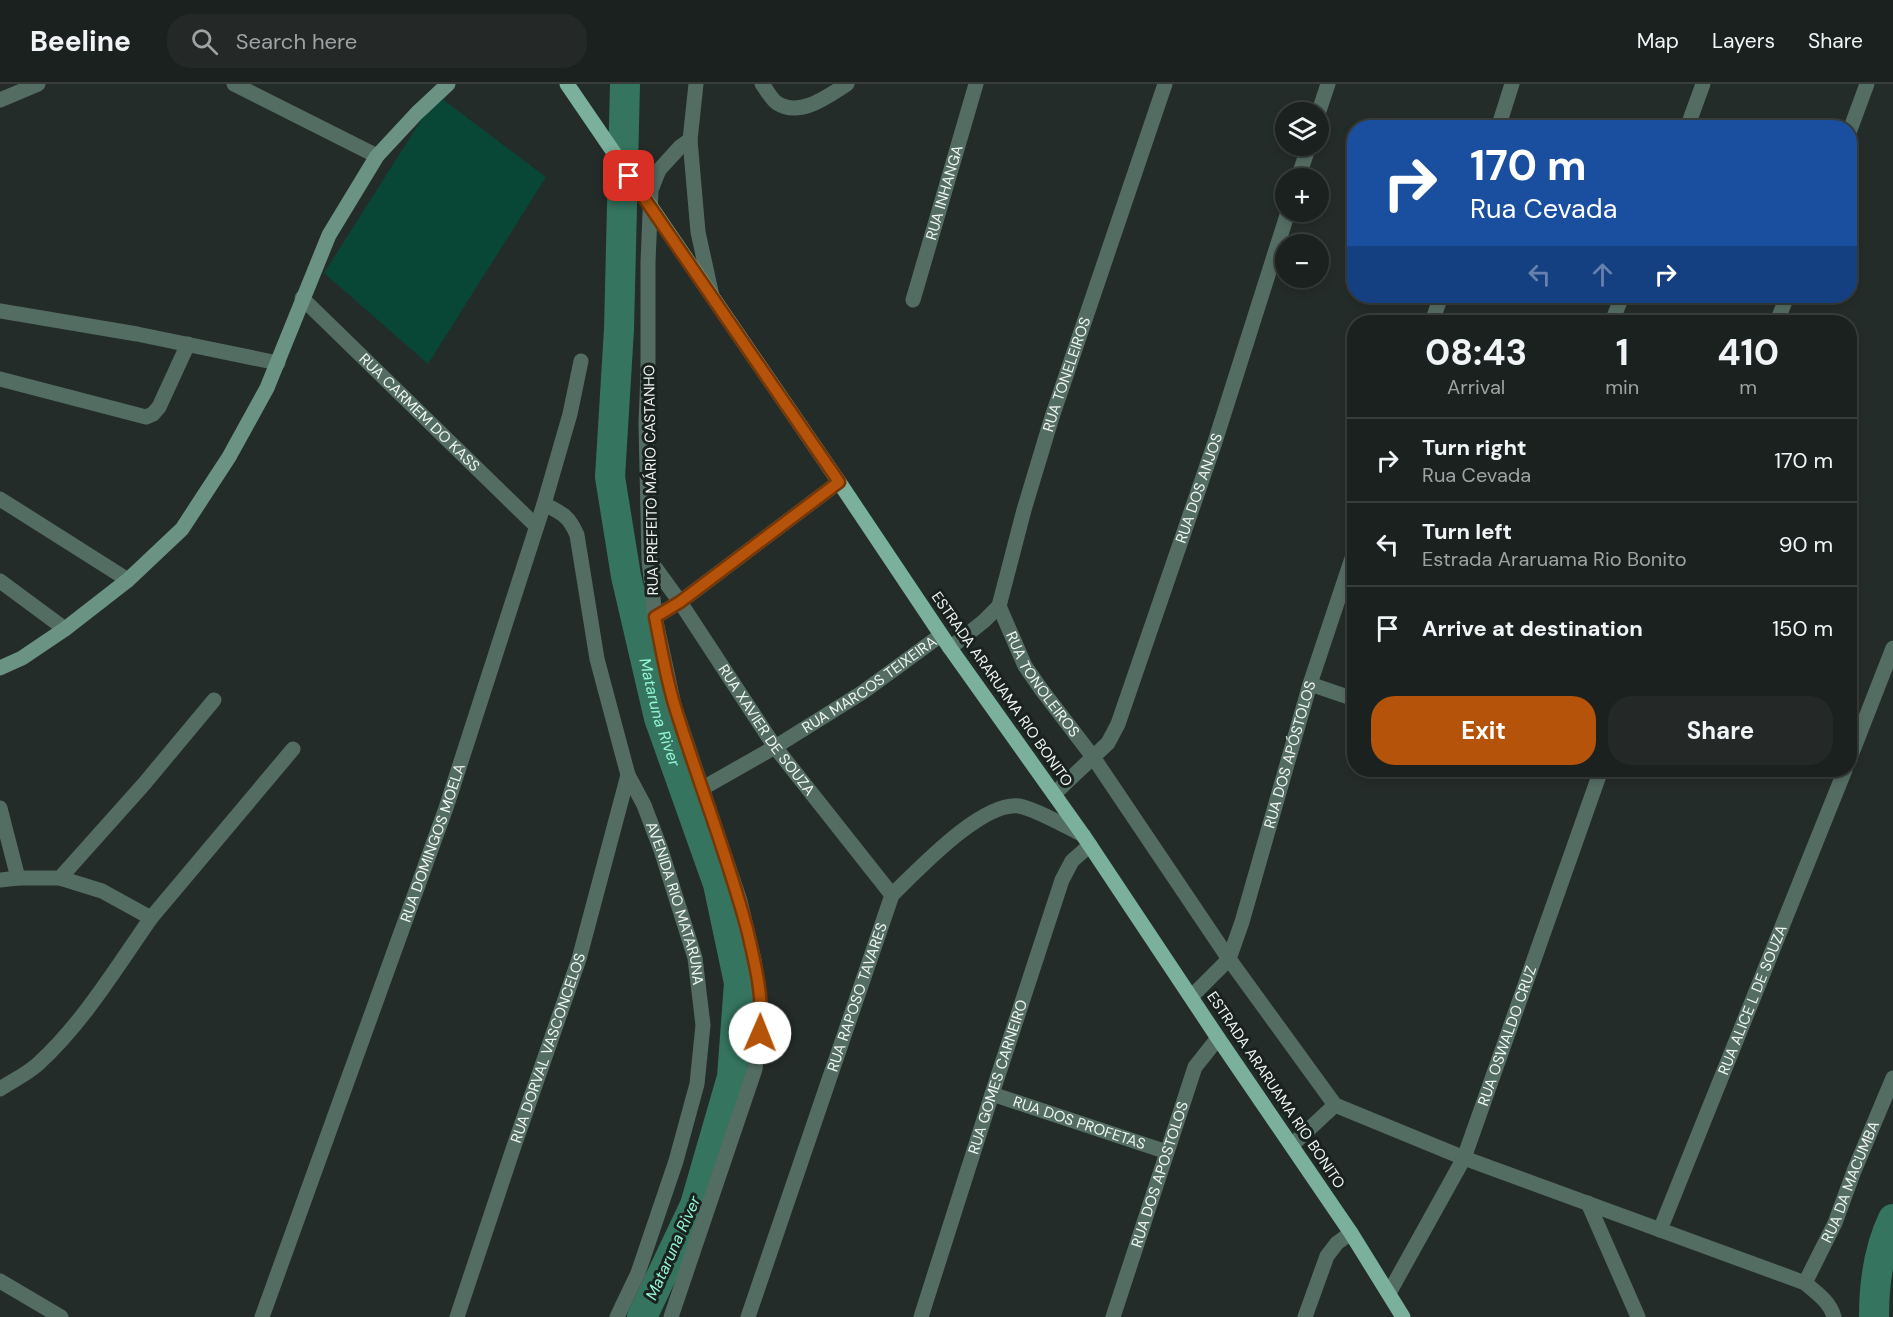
<!DOCTYPE html>
<meta charset="utf-8">
<style>
:root{--surface:#1b211f;--page:#242928;--text:#f1f3f6;--muted:#a0a3a4;--line:#393e3d;--accent:#b45309}
body{margin:0;font-family:"DM Sans",sans-serif;background:var(--page);color:var(--text);height:100vh;display:flex;flex-direction:column;font-size:22px;white-space:nowrap}
*{box-sizing:border-box;margin:0}
p{font-size:20px;color:var(--muted)}
.icon{flex:none;width:33px;height:33px;fill:none;stroke:currentColor;stroke-width:2;stroke-linecap:round;stroke-linejoin:round}
.map{position:relative;flex:1;overflow:hidden}
.sheet{position:absolute;left:1347px;top:231px;width:510px;height:462px;display:flex;flex-direction:column;background:var(--surface);border-radius:24px;box-shadow:0 3px 9px #0003,0 0 0 2px var(--line)}
.sheet>*{flex:none}
.banner{position:absolute;left:1347px;top:36px;width:510px;height:183px;border-radius:24px;box-shadow:0 3px 9px #0003,0 0 0 2px var(--line);background:#1a4fa0;color:#fff;overflow:hidden}
.controls{position:absolute;left:1275px;top:18px;display:grid;gap:12px}
.controls a{display:grid;place-items:center;width:54px;height:54px;border-radius:50%;background:var(--surface);box-shadow:0 3px 9px #0003,0 0 0 2px var(--line);font-size:30px}
.pin{position:absolute;display:grid;place-items:center;width:51px;height:51px;color:#fff;margin:-26px;border-radius:12px;box-shadow:0 3px 9px #0006}
.me{position:absolute;width:66px;margin:-33px;rotate:1deg;stroke-linejoin:round;filter:drop-shadow(0 0 4px #0008)}
.turn{display:flex;align-items:center;gap:21px;height:126px;padding:0 24px;font-size:27px}
.turn .icon{width:78px;height:78px;stroke-width:2.5}
.turn b{display:block;font-size:42px;line-height:51px}
.lanes{display:flex;align-items:center;height:57px;padding:0 24px;background:#0003;justify-content:center;gap:30px;direction:ltr}
.lanes .off{opacity:.35}
.eta{display:flex;justify-content:space-evenly;align-items:center;height:102px;text-align:center}
.eta b{font-size:36px;font-weight:700;line-height:42px}
.button{display:flex;gap:12px;margin-top:auto;padding:12px 24px}
.button a{flex:1;height:69px;border-radius:24px;background:var(--accent);color:#fff;font-size:24px;font-weight:700;line-height:69px;text-align:center}
.button a+a{background:var(--page);color:var(--text)}
ul{padding:0;list-style:none}
li{display:flex;align-items:center;gap:18px;height:84px;padding:0 24px;border-top:2px solid var(--line)}
li div{flex:1}
li b{display:block;font-size:22px}
li em{font-style:normal}
header{display:flex;align-items:center;gap:36px;box-sizing:border-box;height:84px;padding:0 30px;background:var(--surface);border-bottom:2px solid var(--line)}
header strong{font-size:28px}
nav{display:flex;gap:33px;margin-inline-start:auto;font-size:21px}
.search{width:420px;height:54px;background:var(--page);display:flex;align-items:center;gap:15px;box-sizing:border-box;padding:0 21px;border-radius:24px;color:var(--muted);font-size:22px}
.map>svg:first-child{display:block}
.green{fill:#084636}
.lines{fill:none;stroke-linecap:round;stroke-linejoin:round}
.river{stroke:#357560;stroke-width:30}
.street{stroke:#546d63;stroke-width:15}
.secondary{stroke:#6a9383;stroke-width:15}
.primary{stroke:#7ab09c;stroke-width:15}
.route-casing{stroke:#753606;stroke-width:15}
.route{stroke:#b45309;stroke-width:10}
.labels{text-anchor:middle;dominant-baseline:central;stroke-width:6;stroke-linejoin:round;paint-order:stroke}
.street-label{font-size:15px;fill:#f0f6f3;stroke:#1a221f}
.water-label{font-size:16px;font-style:italic;fill:#94f6d4;stroke:#1a221f}
</style>
<header>
<strong>Beeline</strong>
<div class="search"><svg class="icon" aria-label="search" viewBox="0 0 24 24"><circle cx="10" cy="10" r="6"/><path d="M15 15l6 6"/></svg>Search here</div>
<nav><a>Map</a><a>Layers</a><a>Share</a></nav>
</header>
<div class="map">
<svg width="1893" height="1233" viewBox="0 0 1893 1233">
<rect width="100%" height="100%" fill="#242c29"/>
<path class="green" d="M437,11L546,93L428,280L324,189Z"/>
<g class="lines">
<g class="river">
<path id="s1" d="M625,0L619,245L610,393L626,492L659,634L718,800L739,899L732,993L695,1121L642,1233"/>
<path d="M1874,1233C1874,1200 1879,1164 1893,1135"/>
</g>
<g class="street">
<path d="M234,0L377,72"/>
<path d="M696,0L690,56L698,148L712,212"/>
<path d="M762,0C767,6 771,15 777,19C800,34 828,12 847,0"/>
<path d="M0,16L38,0"/>
<path d="M1318,30L1328,0"/>
<path d="M1498,44L1512,0"/>
<path d="M1687,44L1703,0"/>
<path d="M1850,46L1867,0"/>
<path d="M1298,94L1309,62"/>
<path id="s2" d="M302,214L536,442"/>
<path id="s3" d="M913,216L976,0"/>
<path d="M0,227L137,250L278,279"/>
<path d="M1432,238L1441,212"/>
<path d="M1612,238L1622,212"/>
<path d="M1777,238L1787,212"/>
<path d="M0,295L146,333L153,330L159,323L188,260"/>
<path d="M0,415L128,496"/>
<path id="s4" d="M544,420C562,429 569,432 577,451L597,575L628,691L644,721L661,766L695,874L703,941L697,1000L676,1077L638,1189L617,1233"/>
<path id="s5" d="M651,478L680,518L775,663L892,811"/>
<path d="M0,497L65,545"/>
<path id="s6" d="M999,522L1025,582L1041,605L1093,673L1229,875L1335,1021L1464,1074L1805,1199C1817,1209 1830,1218 1834,1233"/>
<path d="M655,533L680,518L839,398"/>
<path id="s7" d="M950,564L984,537L999,522L1024,426L1052,333L1165,0"/>
<path d="M1310,600L1354,615"/>
<path d="M1850,674L1893,564"/>
<path id="s8" d="M703,704L775,663L863,608L941,551"/>
<path id="s9" d="M1054,710L1108,659L1118,640L1214,361L1288,128"/>
<path d="M0,724L18,794H60L102,807L151,834L293,665"/>
<path d="M60,794L144,700L214,616"/>
<path d="M0,796L18,794"/>
<path id="s10" d="M1191,913L1229,875L1242,838L1310,600L1354,468"/>
<path d="M0,1005C12,997 27,990 38,980C83,939 116,884 151,834"/>
<path id="s11" d="M992,1010L1167,1068"/>
<path d="M1292,1061L1335,1021"/>
<path d="M1588,1119L1638,1233"/>
<path id="s12" d="M1660,1146L1845,686"/>
<path d="M0,1197L61,1233"/>
<path id="s13" d="M1805,1199L1835,1139L1854,1087L1893,994"/>
<path id="s14" d="M1389,1209L1464,1074L1601,686"/>
<path id="s15" d="M262,1233L446,724L544,420L570,330L581,277"/>
<path id="s16" d="M457,1233L513,1065L579,875L628,691"/>
<path d="M671,1233L755,985L762,931L754,876L740,817L674,621L655,533L649,476L646,339L648,288V178L651,106L659,86L680,63L690,56"/>
<path id="s17" d="M748,1233L892,811C918,786 982,717 1019,722C1036,725 1067,743 1083,751"/>
<path id="s18" d="M921,1233L992,1010L1062,796L1072,777L1090,761"/>
<path id="s19" d="M1113,1233L1195,983L1218,954"/>
<path d="M1305,1233L1327,1172L1337,1159L1351,1149"/>
</g>
<path class="secondary" d="M0,584L22,574L65,545L128,496L182,445L229,373L267,304L329,151L377,72L417,29L448,0"/>
<path class="primary" d="M567,0L839,398L950,564L1083,751L1218,954L1351,1149L1403,1233"/>
</g>
<g class="lines">
<defs>
<path id="route" d="M629,92L839,398L680,518L655,533C661,563 666,594 675,623C698,697 727,770 747,845C755,879 764,915 760,949"/>
</defs>
<use href="#route" class="route-casing"/>
<use href="#route" class="route"/>
</g>
<g class="labels">
<g class="street-label">
<text stroke="none"><textPath href="#s3" startOffset="112">RUA INHANGA</textPath></text>
<text stroke="none"><textPath href="#s7" startOffset="306">RUA TONELEIROS</textPath></text>
<text stroke="none"><textPath href="#s2" startOffset="164">RUA CARMEM DO KASS</textPath></text>
<text transform="translate(651 396) rotate(-91)">RUA PREFEITO MÁRIO CASTANHO</text>
<text stroke="none"><textPath href="#s9" startOffset="345">RUA DOS ANJOS</textPath></text>
<text stroke="none"><textPath href="#s6" startOffset="90">RUA TONOLEIROS</textPath></text>
<text stroke="none"><textPath href="#s8" startOffset="196">RUA MARCOS TEIXEIRA</textPath></text>
<text transform="translate(1002 605) rotate(55)">ESTRADA ARARUAMA RIO BONITO</text>
<text stroke="none"><textPath href="#s5" startOffset="204">RUA XAVIER DE SOUZA</textPath></text>
<text stroke="none"><textPath href="#s10" startOffset="267">RUA DOS APÓSTOLOS</textPath></text>
<text stroke="none"><textPath href="#s15" startOffset="504">RUA DOMINGOS MOELA</textPath></text>
<text stroke="none"><textPath href="#s4" startOffset="430">AVENIDA RIO MATARUNA</textPath></text>
<text stroke="none"><textPath href="#s17" startOffset="338">RUA RAPOSO TAVARES</textPath></text>
<text stroke="none"><textPath href="#s12" startOffset="248">RUA ALICE L DE SOUZA</textPath></text>
<text stroke="none"><textPath href="#s14" startOffset="284">RUA OSWALDO CRUZ</textPath></text>
<text stroke="none"><textPath href="#s16" startOffset="284">RUA DORVAL VASCONCELOS</textPath></text>
<text stroke="none"><textPath href="#s18" startOffset="252">RUA GOMES CARNEIRO</textPath></text>
<text transform="translate(1276 1006) rotate(56)">ESTRADA ARARUAMA RIO BONITO</text>
<text stroke="none"><textPath href="#s11" startOffset="92">RUA DOS PROFETAS</textPath></text>
<text stroke="none"><textPath href="#s19" startOffset="150">RUA DOS APOSTOLOS</textPath></text>
<text stroke="none"><textPath href="#s13" startOffset="111">RUA DA MACUMBA</textPath></text>
</g>
<g class="water-label">
<text stroke="none"><textPath href="#s1" startOffset="634">Mataruna River</textPath></text>
<text transform="translate(673 1164) rotate(-66)">Mataruna River</text>
</g>
</g>
</svg>
<div class="controls">
<a><svg class="icon" aria-label="layers" viewBox="0 0 24 24"><path d="M12 4l9 5-9 5-9-5zM3 14l9 5 9-5"/></svg></a>
<a>+</a>
<a>−</a>
</div>
<div class="pin" style="left:629px;top:92px;background:#d93025"><svg class="icon" aria-label="arrive" viewBox="0 0 24 24"><path d="M6 21V4h12l-3 4 3 4H6"/></svg></div>
<svg class="me" style="left:760px;top:949px" viewBox="-20 -20 40 40"><circle r="19" fill="#fff"/><path d="M0-13L10 11 0 6-10 11z" fill="#b45309"/></svg>
<div class="banner">
<div class="turn"><svg class="icon" aria-label="right" viewBox="0 0 24 24"><path d="M7 20v-9h11M14 6l5 5-5 5"/></svg><div><b>170 m</b>Rua Cevada</div></div>
<div class="lanes"><svg class="icon off" aria-label="left" viewBox="0 0 24 24"><path d="M17 20v-9H6M10 6l-5 5 5 5"/></svg><svg class="icon off" aria-label="ahead" viewBox="0 0 24 24"><path d="M12 20V5M6 11l6-6 6 6"/></svg><svg class="icon" aria-label="right" viewBox="0 0 24 24"><path d="M7 20v-9h11M14 6l5 5-5 5"/></svg></div>
</div>
<section class="sheet">
<div class="eta">
<div><b>08:43</b><p>Arrival</p></div>
<div><b>1</b><p>min</p></div>
<div><b>410</b><p>m</p></div>
</div>
<ul>
<li><svg class="icon" aria-label="right" viewBox="0 0 24 24"><path d="M7 20v-9h11M14 6l5 5-5 5"/></svg><div><b>Turn right</b><p>Rua Cevada</p></div><em>170 m</em></li>
<li><svg class="icon" aria-label="left" viewBox="0 0 24 24"><path d="M17 20v-9H6M10 6l-5 5 5 5"/></svg><div><b>Turn left</b><p>Estrada Araruama Rio Bonito</p></div><em>90 m</em></li>
<li><svg class="icon" aria-label="arrive" viewBox="0 0 24 24"><path d="M6 21V4h12l-3 4 3 4H6"/></svg><div><b>Arrive at destination</b></div><em>150 m</em></li>
</ul>
<div class="button"><a>Exit</a><a>Share</a></div>
</section>
</div>
